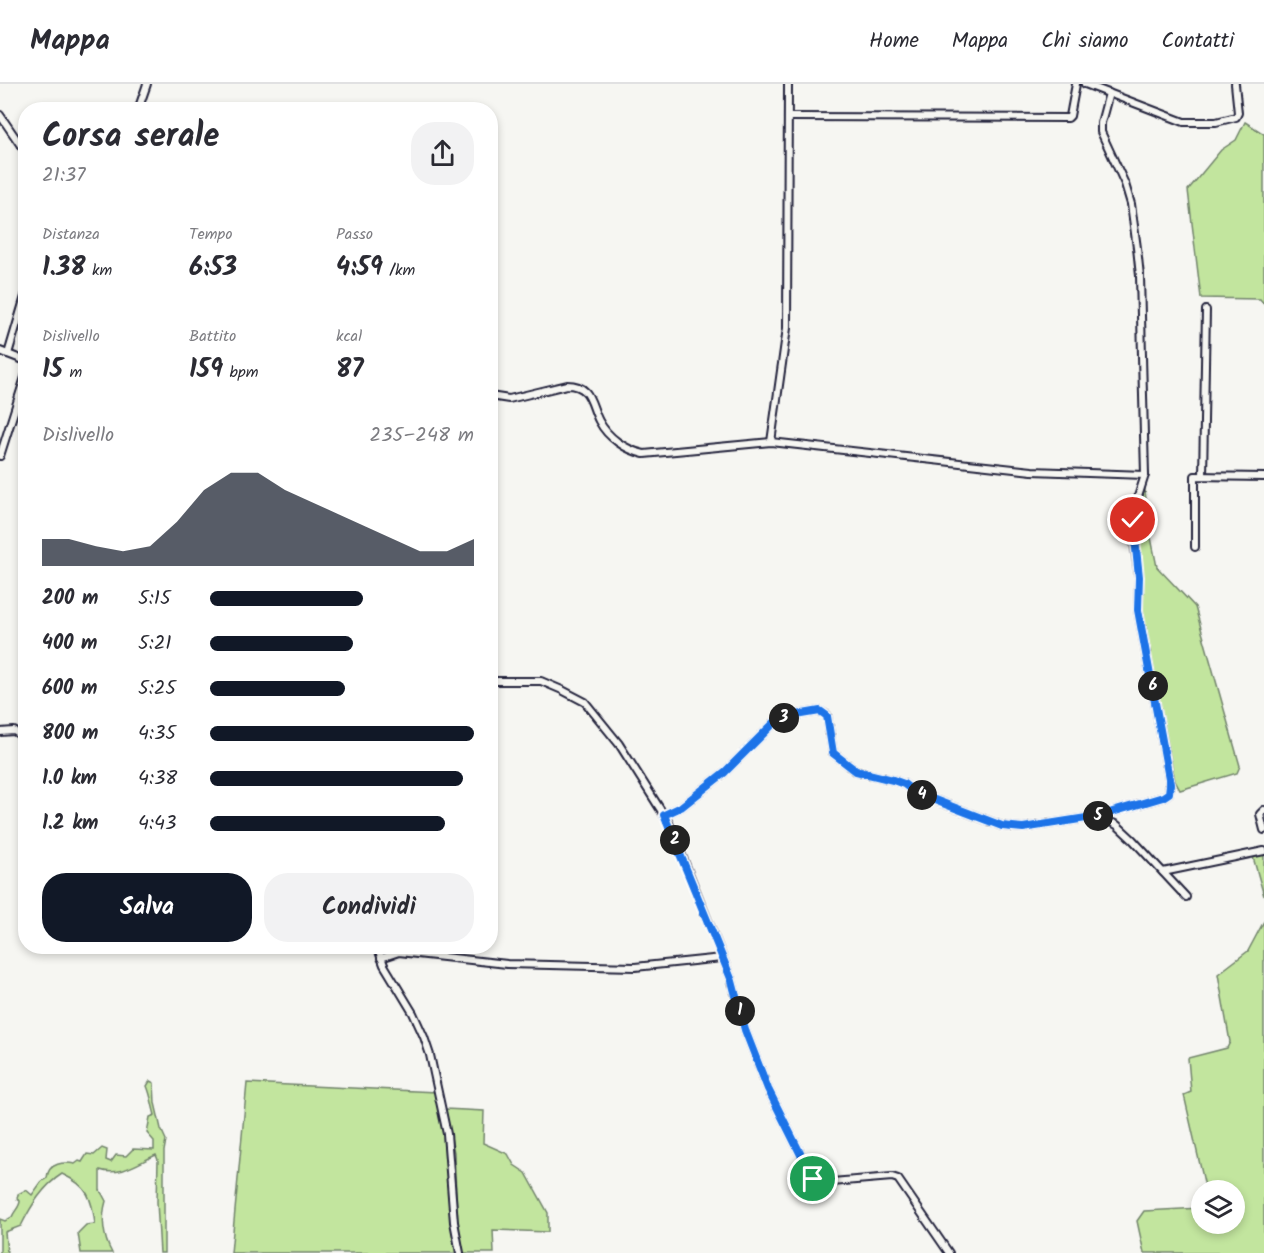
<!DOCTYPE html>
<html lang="it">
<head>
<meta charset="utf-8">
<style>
  :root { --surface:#fff; --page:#f2f2f3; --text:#2b2b33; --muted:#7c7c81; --line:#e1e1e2; --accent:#111827 }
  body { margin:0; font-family:Kalam,sans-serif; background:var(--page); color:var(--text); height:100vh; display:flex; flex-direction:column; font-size:22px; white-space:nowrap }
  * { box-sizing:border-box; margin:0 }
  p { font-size:20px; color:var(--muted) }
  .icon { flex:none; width:33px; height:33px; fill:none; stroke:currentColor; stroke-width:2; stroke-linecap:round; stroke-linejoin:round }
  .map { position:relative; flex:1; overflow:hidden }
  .panel { position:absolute; left:18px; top:18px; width:480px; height:852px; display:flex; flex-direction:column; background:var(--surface); border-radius:24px; box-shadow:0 3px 9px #0003 }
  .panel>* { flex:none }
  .controls { position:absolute; left:1191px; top:1096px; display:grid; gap:12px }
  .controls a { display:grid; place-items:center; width:54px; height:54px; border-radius:50%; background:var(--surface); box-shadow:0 3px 9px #0003; font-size:30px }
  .pin { position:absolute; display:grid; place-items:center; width:51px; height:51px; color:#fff; margin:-26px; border:3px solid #fff; border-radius:50%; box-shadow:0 2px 6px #0007 }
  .km { position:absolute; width:30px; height:30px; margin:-15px; border-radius:50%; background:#222; color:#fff; font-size:16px; line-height:30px; text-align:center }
  .round { display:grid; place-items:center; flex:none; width:63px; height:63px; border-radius:24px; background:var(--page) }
  .head { display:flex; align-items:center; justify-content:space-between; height:102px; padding:0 24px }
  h1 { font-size:33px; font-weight:600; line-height:45px }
  .metrics { display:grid; grid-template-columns:repeat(3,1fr); gap:9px; height:102px; padding:6px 24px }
  .metrics div { display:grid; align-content:center }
  .metrics b { font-size:26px; font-weight:600 }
  .metrics small { font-size:16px; font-weight:400 }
  .metrics p { font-size:16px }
  .chart { height:168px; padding:12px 24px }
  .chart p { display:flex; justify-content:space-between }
  .chart svg { width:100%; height:108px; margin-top:6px; fill:var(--accent); opacity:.7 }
  .action { display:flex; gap:12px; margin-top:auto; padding:12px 24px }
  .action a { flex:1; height:69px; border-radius:24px; background:var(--accent); color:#fff; font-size:24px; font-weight:600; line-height:69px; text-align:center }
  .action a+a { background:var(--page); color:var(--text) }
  ul { padding:0 24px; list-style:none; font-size:20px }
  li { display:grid; grid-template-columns:96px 72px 1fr; align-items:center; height:45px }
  li i { height:15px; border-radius:8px; background:var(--accent) }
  header { display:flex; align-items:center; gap:36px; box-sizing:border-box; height:84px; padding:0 30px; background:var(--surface); border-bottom:2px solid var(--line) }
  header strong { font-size:28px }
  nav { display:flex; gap:33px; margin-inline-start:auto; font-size:21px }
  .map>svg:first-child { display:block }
  .green { fill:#c2e59e; stroke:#72846c; stroke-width:1.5 }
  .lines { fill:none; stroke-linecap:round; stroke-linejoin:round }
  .minor-casing { stroke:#22223b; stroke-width:10 }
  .minor { stroke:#f6f6f2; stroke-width:6 }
  .route-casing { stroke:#fff; stroke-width:12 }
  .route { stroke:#1a73e8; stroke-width:8 }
</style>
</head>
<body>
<header>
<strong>Mappa</strong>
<nav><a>Home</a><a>Mappa</a><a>Chi siamo</a><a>Contatti</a></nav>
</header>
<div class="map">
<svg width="1264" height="1169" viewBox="0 0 1264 1169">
  <rect width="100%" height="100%" fill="#f6f6f2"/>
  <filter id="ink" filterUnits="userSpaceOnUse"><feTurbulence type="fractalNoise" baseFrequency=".0167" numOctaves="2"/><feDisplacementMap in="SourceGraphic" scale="12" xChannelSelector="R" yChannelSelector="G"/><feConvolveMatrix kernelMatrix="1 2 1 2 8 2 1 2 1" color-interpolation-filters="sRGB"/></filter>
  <g filter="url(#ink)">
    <g class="green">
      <polygon points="1245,38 1264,50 1264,220 1260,215 1201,214 1188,106 1221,66 1236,56"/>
      <polygon points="1145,406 1149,444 1157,483 1195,523 1240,682 1237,689 1180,706 1175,697 1141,527 1133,434"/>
      <polygon points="1264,770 1264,812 1253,773"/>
      <polygon points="1264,837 1264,1169 1144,1169 1137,1137 1144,1127 1201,1124 1202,1140 1234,1140 1234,1107 1206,1107 1184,1011 1191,1008 1188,974 1227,964 1230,958 1218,890 1248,867"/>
      <path d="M150 997 154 999 155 1019 161 1045 166 1056 164 1067V1169H160L157 1118 158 1076 156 1071C138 1079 120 1093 100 1086V1106L106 1117C101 1134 103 1153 112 1169H81L78 1149 86 1141 95 1140C92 1114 88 1102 62 1090 43 1102 31 1122 21 1142L5 1148 7 1169H0V1135L5 1137 12 1133C14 1127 20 1123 20 1117L17 1115 18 1110 26 1106 32 1111 42 1097 47 1094C48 1078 65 1078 75 1080L79 1077 82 1078 87 1070 94 1071 102 1064 107 1066 106 1076 111 1078 116 1071 126 1072 133 1065 154 1066V1057L147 1049 150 1033 155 1031C152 1021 151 1011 147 1002Z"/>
      <polygon points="247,999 436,1008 447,1049 460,1169 231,1169"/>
      <polygon points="445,1025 484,1027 483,1059 508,1070 514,1081 526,1089 548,1129 548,1148 493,1146 494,1169 464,1169 458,1150 454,1068"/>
    </g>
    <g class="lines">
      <g class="minor-casing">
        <g id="minor">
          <polyline points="1085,0 1184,38 1216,38 1236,33 1238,29 1235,0"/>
          <polyline points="138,26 147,0"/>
          <polyline points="0,31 26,69"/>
          <polyline points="788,33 1068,34 1070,32 1076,0"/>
          <polyline points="0,267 26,277"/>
          <polyline points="8,270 26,209"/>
          <path d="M490 312 509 315 567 301C592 301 590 320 599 337 608 354 626 366 644 370L771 358 1032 387 1145 391"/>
          <polyline points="771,358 787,244 788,0"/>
          <polyline points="0,372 26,290"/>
          <polyline points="1203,392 1206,226"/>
          <polyline points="1195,463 1195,392 1264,393"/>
          <polyline points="490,597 541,597 562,606 585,618 619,660 669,739 732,897 745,946 768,1005 813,1095 820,1099 892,1093 898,1095 949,1169"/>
          <polyline points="0,648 14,647 26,655"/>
          <polyline points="1264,726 1260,730 1264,746"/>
          <polyline points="664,731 681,723 725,688 779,634 820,627 827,631 833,669 856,687 893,696 904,700 914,708 1002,742 1023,744 1099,732 1117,741 1133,756 1186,813"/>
          <polyline points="1099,732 1163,713 1169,709 1170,700 1138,526 1139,493 1132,443 1135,422 1145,391 1140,192 1137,164 1131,120 1125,100 1101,48 1101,39 1109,9"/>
          <polyline points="1163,788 1264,767"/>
          <polyline points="377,862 384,881 413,929 424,953 430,971 447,1050 454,1138 460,1169"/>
          <polyline points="381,874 399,868 507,880 635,883 722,874"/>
        </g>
      </g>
      <use href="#minor" class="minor"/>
    </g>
  </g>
  <g class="lines" filter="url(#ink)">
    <g class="route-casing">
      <polyline id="route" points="813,1095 768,1005 745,946 732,897 664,731 681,723 725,688 779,634 820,627 827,632 833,669 856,687 893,696 904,700 914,708 1002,742 1023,744 1099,732 1163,713 1169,709 1170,700 1138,526 1139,493 1133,436"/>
    </g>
    <use href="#route" class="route"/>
  </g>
</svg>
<div class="controls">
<a><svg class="icon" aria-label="layers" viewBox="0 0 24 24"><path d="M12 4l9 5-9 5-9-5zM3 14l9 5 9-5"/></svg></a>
</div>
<div class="pin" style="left:813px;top:1095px;background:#1e9e55"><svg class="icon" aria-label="arrive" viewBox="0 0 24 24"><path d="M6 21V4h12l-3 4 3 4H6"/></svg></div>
<div class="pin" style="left:1133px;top:436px;background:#d93025"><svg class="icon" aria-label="check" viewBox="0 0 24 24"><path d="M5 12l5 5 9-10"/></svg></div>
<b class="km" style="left:740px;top:927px">1</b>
<b class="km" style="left:675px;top:756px">2</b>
<b class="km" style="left:784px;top:634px">3</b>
<b class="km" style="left:922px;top:711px">4</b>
<b class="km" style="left:1098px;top:732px">5</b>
<b class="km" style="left:1153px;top:602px">6</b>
<section class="panel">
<div class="head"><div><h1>Corsa serale</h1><p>21:37</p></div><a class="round"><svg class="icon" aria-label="share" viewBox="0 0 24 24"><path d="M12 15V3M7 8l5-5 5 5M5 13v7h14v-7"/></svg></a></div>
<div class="metrics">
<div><p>Distanza</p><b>1.38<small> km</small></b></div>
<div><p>Tempo</p><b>6:53</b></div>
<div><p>Passo</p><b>4:59<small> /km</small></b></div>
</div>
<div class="metrics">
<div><p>Dislivello</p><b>15<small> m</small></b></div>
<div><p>Battito</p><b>159<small> bpm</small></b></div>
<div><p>kcal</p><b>87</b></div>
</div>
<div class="chart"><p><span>Dislivello</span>235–248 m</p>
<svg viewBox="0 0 160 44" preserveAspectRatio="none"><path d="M0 44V33L10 33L20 36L30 38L40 36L50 26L60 13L70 6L80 6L90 13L100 18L110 23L120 28L130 33L140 38L150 38L160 33V44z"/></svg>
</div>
<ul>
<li><b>200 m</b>5:15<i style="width:58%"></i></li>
<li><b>400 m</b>5:21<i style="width:54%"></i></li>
<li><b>600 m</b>5:25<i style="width:51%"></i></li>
<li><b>800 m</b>4:35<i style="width:100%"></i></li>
<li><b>1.0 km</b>4:38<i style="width:96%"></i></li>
<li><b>1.2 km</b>4:43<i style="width:89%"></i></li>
</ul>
<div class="action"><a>Salva</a><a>Condividi</a></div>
</section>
</div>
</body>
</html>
